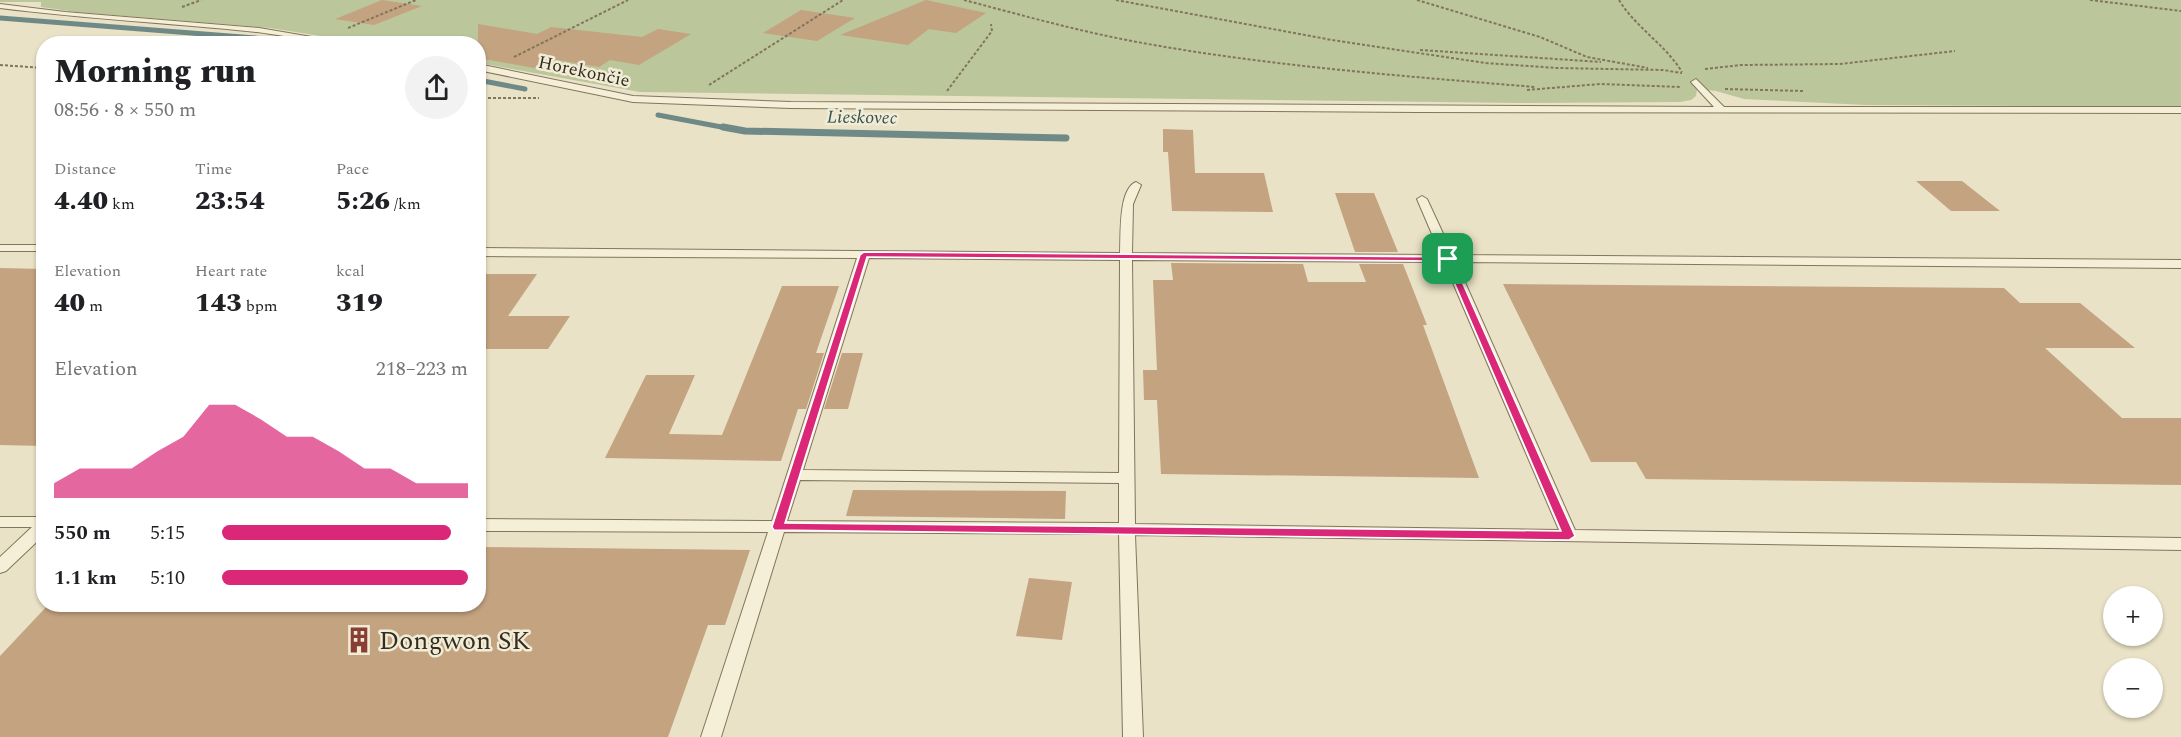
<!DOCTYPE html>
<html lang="en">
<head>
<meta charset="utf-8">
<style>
  :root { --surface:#fff; --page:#f2f2f2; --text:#202124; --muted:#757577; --accent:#db2777 }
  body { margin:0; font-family:Spectral,serif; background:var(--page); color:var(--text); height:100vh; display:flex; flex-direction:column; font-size:22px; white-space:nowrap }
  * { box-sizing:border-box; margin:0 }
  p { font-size:20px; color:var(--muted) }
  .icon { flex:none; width:33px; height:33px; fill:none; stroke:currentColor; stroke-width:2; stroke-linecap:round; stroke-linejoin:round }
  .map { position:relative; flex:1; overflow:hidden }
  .panel { position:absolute; left:36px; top:36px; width:450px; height:576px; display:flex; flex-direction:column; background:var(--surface); border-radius:24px; box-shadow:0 2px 4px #0004 }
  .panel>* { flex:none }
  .controls { position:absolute; left:2103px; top:586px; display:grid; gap:12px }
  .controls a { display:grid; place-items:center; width:60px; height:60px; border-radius:50%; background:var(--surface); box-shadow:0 2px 4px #0004; font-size:30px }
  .pin { position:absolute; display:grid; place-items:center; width:51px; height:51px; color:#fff; margin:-26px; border-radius:12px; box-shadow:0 3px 9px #0006 }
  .round { display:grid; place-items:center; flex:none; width:63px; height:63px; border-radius:32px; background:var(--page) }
  .head { display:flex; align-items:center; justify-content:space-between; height:102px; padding:0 18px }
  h1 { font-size:33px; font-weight:800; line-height:45px }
  .stats { display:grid; grid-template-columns:repeat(3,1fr); gap:9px; height:102px; padding:6px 18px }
  .stats div { display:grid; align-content:center }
  .stats b { font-size:26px; font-weight:800 }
  .stats small { font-size:16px; font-weight:400 }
  .stats p { font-size:16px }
  .chart { height:168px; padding:12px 18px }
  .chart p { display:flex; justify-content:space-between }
  .chart svg { width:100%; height:108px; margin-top:6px; fill:var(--accent); opacity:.7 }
  ul { padding:0 18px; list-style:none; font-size:20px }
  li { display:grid; grid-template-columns:96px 72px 1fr; align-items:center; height:45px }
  li i { height:15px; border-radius:8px; background:var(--accent) }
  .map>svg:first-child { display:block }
  .green { fill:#bcc69b }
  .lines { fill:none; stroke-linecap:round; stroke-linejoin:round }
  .stream-far1 { stroke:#6f8a86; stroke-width:5 }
  .stream { stroke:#6f8a86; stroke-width:7 }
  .building { fill:#c3a380 }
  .lane-casing { stroke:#82755e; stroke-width:2 }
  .path { stroke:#82755e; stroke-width:2; stroke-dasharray:3 2; stroke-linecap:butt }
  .lane { fill:#f5efd8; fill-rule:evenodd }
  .route { fill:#db2777; stroke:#fff; stroke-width:1.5; fill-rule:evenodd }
  .labels { text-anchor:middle; stroke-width:5; stroke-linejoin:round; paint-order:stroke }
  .far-street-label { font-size:18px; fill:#342c20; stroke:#f1ecd5 }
  .far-water-label { font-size:18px; font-style:italic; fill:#315152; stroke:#f1ecd5 }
  .near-poi-label { font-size:26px; fill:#342c20; stroke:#f1ecd5; text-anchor:start }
</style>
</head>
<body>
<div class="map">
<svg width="2181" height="737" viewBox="0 0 2181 737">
  <rect width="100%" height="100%" fill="#e9e2c6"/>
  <polygon class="green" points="0,0 2181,0 2181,107 1866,105 1744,99 1716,91 1697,89 1696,96 1691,100 1680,102 1519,103 640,92 479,63 478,44 365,43 270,28 76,12 41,7 41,2 0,2"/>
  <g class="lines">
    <g class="stream-far1">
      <polyline points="0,18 255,38 286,44"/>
      <polyline points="478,80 525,89"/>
      <polyline points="658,115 732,129"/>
    </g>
    <polyline class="stream" points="723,127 745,131 1066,138"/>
  </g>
  <g class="building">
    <polygon points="382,0 422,6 374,25 335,19"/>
    <polygon points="926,0 986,13 956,33 929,29 908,45 840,35"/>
    <polygon points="801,10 855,18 817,41 763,33"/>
    <polygon points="478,24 537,34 551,27 642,37 658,29 691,34 639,65 610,60 599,67 551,59 534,68 478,58"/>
    <polygon points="1163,129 1193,130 1195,173 1264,173 1273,212 1172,211 1168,152 1163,152"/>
    <polygon points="1916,181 1962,181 2000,211 1951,211"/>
    <polygon points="1335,193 1374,193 1398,252 1355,252"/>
    <polygon points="1171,263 1303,264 1308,282 1366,282 1359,264 1403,264 1427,325 1423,325 1479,478 1161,474 1157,400 1144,400 1143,370 1157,370 1153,280 1173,280"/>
    <polygon points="0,268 44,269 44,446 0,445"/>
    <polygon points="478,274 537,274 508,316 570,316 548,349 484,349 478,357"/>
    <polygon points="1503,284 2004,288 2020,303 2080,303 2135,348 2045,348 2122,418 2181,418 2181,485 1646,479 1636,462 1591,462"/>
    <polygon points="782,286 839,286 816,353 824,353 806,409 798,409 781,461 605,458 646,375 695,375 669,434 722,435"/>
    <polygon points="842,353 863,353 848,409 824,409"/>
    <polygon points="853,490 1066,491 1065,519 846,516"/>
    <polygon points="478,547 750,550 725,625 708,625 668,737 0,737 0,656 49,604 478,604"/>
    <polygon points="1029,578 1072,582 1062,640 1016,636"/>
  </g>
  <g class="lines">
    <g class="lane-casing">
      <g id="lane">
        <path d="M0 4 65 12 259 28 353 44C320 44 289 36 257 32 171 23 85 19 0 8Z"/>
        <polygon points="478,64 633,96 791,102 1714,107 1691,82 1696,79 1724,107 2181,107 2181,113 1419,112 791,108 633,102 478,70"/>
        <path d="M1136 182 1141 185 1133 204 1132 253 1441 255 1417 199 1422 196 1427 199 1453 255 2181 260V268L1456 262 1575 530 2181 538V550L1135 535 1143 737H1123L1119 534 784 532 721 737H701L768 532 478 531V519L772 521 857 258 478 256V248L1120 253C1121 236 1118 189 1136 182ZM869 258 1120 260 1119 473 803 470ZM1132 260 1444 262 1559 530 1135 524ZM800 480 1119 483V523L787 521Z"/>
        <rect x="0" y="245" width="44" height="6"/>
        <polygon points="0,517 44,517 44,535 6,571 0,573 0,557 32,527 0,527"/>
      </g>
    </g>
    <g class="path">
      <path d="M964 0C1021 15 1078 31 1137 42 1268 66 1402 76 1535 87"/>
      <polyline points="1116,0 1332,40 1485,63 1557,68 1663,70 1682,73"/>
      <polyline points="1417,0 1540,37 1587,57 1648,68"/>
      <path d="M1619 0C1636 28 1665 44 1682 72"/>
      <polyline points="2090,0 2181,11"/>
      <polyline points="182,7 201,0"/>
      <polyline points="348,28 416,0"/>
      <polyline points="1420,50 1601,62"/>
      <polyline points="514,57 628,0"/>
      <polyline points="0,65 44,68"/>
      <polyline points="1705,69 1741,65 1840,64 1955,51"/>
      <polyline points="709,85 843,0"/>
      <polyline points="1725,89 1804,91"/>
      <polyline points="1527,90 1600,84 1681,87"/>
      <polyline points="947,91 992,31 991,24"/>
      <polyline points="478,98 539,98"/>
    </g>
    <use href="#lane" class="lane"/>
  </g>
  <path class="route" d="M864 252 1451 257 1575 536 1569 540 774 530 772 527 860 255ZM867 257 1445 261 1561 531 785 523Z"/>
  <defs>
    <g id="building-bare" transform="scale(2.07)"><path d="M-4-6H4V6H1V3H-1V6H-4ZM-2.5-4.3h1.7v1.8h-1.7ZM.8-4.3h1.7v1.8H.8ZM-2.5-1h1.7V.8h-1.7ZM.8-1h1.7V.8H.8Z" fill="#8a3d35" stroke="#f1ecd5" stroke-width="2.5" paint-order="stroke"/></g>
  </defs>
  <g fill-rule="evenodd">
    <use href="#building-bare" x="359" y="640"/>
  </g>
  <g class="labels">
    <g class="far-street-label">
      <text transform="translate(584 71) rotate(12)" y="6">Horekončie</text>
    </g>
    <g class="far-water-label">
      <text transform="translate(862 117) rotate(1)" y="6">Lieskovec</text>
    </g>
    <g class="near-poi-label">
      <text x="379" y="649">Dongwon SK</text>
    </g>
  </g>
</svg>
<div class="controls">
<a>+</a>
<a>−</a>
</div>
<div class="pin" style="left:1448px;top:259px;background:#1e9e55"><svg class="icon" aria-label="arrive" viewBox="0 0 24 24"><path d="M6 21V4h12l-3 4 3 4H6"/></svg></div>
<section class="panel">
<div class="head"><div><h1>Morning run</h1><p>08:56 · 8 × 550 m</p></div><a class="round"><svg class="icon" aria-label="share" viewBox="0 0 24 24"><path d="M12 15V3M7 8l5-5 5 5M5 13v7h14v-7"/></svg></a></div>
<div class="stats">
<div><p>Distance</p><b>4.40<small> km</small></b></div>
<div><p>Time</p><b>23:54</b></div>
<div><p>Pace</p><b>5:26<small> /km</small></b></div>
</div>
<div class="stats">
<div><p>Elevation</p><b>40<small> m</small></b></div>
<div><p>Heart rate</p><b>143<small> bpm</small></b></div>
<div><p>kcal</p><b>319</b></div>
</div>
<div class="chart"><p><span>Elevation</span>218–223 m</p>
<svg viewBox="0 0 160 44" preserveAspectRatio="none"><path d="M0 44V38L10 32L20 32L30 32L40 25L50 19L60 6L70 6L80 12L90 19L100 19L110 25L120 32L130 32L140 38L150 38L160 38V44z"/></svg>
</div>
<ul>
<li><b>550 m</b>5:15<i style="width:93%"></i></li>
<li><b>1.1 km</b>5:10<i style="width:100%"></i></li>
</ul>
</section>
</div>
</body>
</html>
